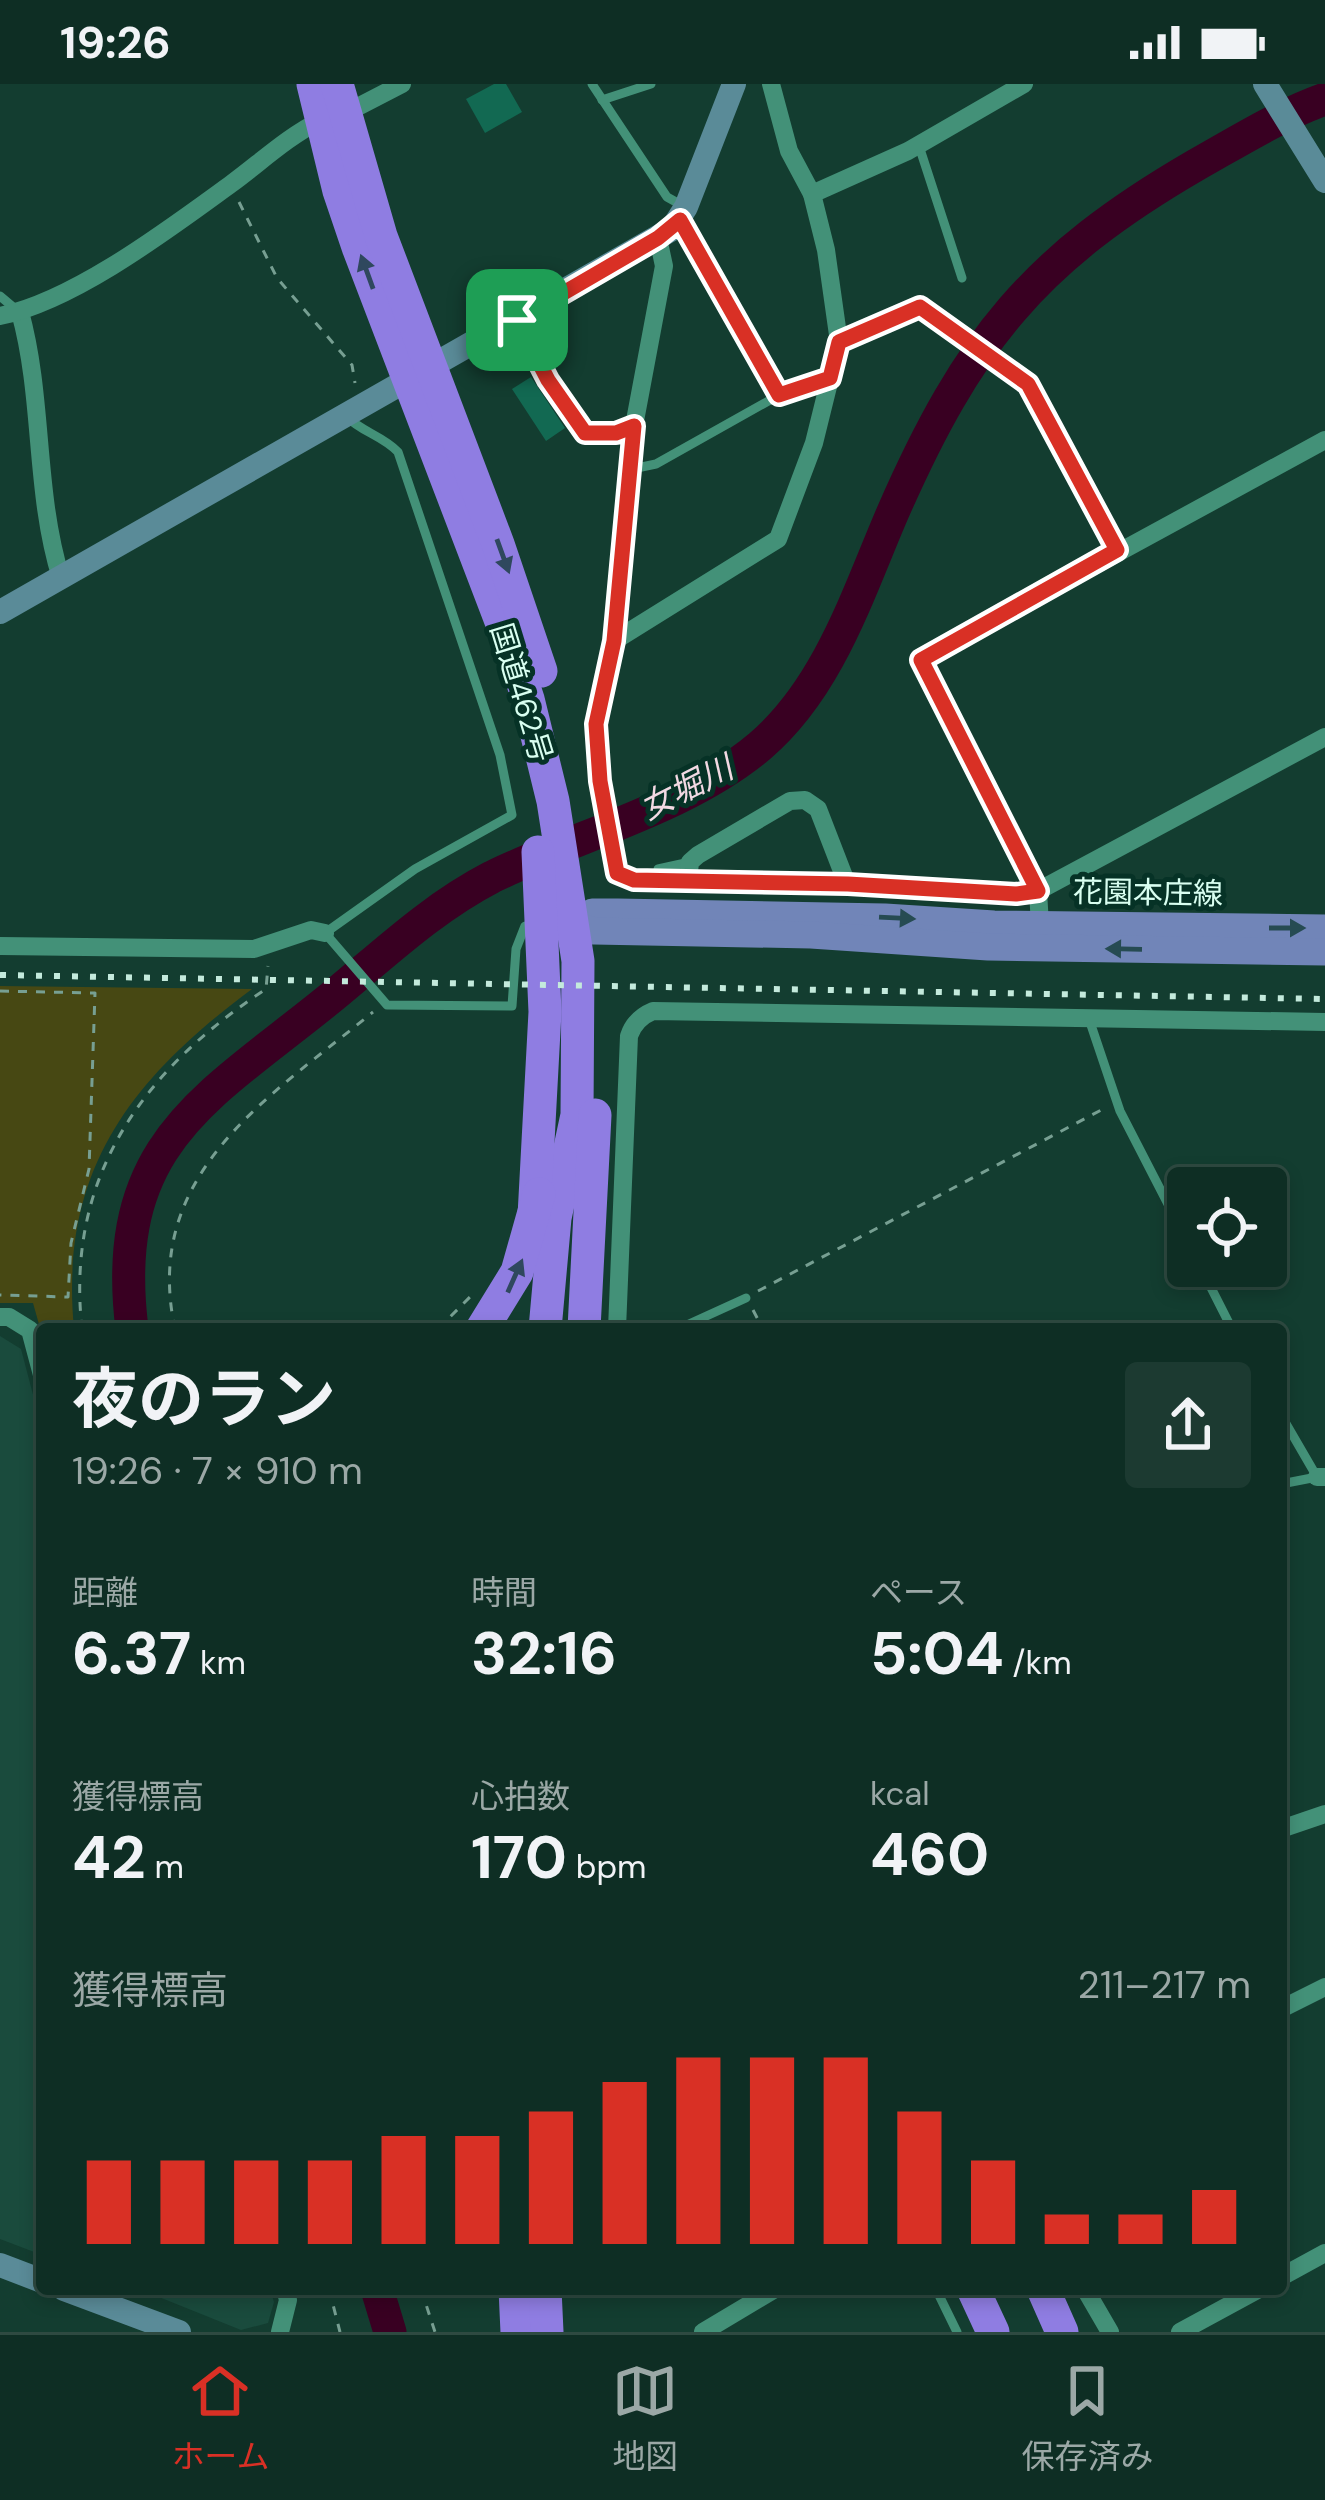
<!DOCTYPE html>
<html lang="ja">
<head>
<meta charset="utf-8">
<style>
  :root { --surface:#0e2e24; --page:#1c3a31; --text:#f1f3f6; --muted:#9ba8a6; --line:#2e4a41; --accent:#d93025 }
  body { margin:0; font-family:"DM Sans","Noto Sans JP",sans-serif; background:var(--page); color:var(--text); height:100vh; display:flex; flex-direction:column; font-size:45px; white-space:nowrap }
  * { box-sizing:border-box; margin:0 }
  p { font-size:39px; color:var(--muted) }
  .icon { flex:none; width:66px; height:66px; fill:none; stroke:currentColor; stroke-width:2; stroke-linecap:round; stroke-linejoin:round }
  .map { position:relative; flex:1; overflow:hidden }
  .details { position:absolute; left:36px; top:1239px; width:1251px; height:972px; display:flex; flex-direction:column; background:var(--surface); border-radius:12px; box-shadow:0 6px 18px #0003,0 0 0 3px var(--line) }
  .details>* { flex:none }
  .controls { position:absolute; left:1167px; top:1083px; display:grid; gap:24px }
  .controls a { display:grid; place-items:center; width:120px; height:120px; border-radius:12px; background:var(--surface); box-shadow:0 6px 18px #0003,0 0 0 3px var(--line); font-size:60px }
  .pin { position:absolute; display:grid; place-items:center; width:102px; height:102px; color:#fff; margin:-51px; border-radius:24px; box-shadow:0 6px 18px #0006 }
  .round { display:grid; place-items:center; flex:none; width:126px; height:126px; border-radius:12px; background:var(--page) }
  .overview { display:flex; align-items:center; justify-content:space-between; height:204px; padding:0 36px }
  h1 { font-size:66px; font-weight:700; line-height:90px }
  .stats { display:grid; grid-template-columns:repeat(3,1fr); gap:18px; height:204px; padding:12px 36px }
  .stats div { display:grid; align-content:center }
  .stats b { font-size:60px; font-weight:700 }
  .stats small { font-size:33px; font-weight:400 }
  .stats p { font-size:33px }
  .chart { height:336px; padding:24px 36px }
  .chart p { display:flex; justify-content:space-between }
  .chart svg { width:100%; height:216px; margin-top:12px; stroke:var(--accent); stroke-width:6 }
  .status { display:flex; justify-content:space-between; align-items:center; height:84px; padding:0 60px; background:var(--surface); direction:ltr }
  .status svg { height:33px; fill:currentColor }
  .dock { display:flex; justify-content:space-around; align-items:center; height:168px; border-top:3px solid var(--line); background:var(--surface); font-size:33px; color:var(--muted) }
  .dock a { display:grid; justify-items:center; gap:6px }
  .dock .on { color:var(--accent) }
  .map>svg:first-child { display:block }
  .built { fill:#1a4b3d }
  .green { fill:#474813 }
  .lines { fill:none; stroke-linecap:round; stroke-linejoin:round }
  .river { stroke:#390022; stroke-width:33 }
  .building { fill:#126952 }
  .path { stroke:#779f92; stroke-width:3; stroke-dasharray:9 9; stroke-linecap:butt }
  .lane { stroke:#439178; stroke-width:9 }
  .street { stroke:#439178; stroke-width:18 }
  .secondary { stroke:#5a8b98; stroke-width:24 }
  .primary { stroke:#7185b8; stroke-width:27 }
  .highway { stroke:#8f7de2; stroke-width:33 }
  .rail { stroke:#c4eadc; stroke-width:6; stroke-dasharray:6 12; stroke-linecap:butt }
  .oneway { fill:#2f485e }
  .oneway2 { fill:#264b52 }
  .route-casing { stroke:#fff; stroke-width:24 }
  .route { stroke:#d93025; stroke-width:15 }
  .labels { text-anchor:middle; stroke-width:10; stroke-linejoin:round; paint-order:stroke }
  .street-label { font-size:30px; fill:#d9fff1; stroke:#063226 }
  .water-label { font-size:33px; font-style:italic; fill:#f2d9e3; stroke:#063226 }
</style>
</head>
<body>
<div class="status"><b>19:26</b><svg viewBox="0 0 49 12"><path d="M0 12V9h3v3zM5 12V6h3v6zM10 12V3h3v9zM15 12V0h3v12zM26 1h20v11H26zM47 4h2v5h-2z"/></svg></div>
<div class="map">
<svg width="1325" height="2248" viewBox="0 0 1325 2248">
  <rect width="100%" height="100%" fill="#133d30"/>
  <g class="built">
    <polygon points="0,1252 21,1265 42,1345 42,2171 0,2155"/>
    <polygon points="139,2205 270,2205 274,2218 268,2239 241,2246"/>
  </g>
  <path class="green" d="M0 902 252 905C131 995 59 1086 74 1245H42V1251L33 1219H0Z"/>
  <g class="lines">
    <g class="river">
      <path d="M132 1245C109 1058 207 1015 333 912 384 870 432 824 492 793 578 751 687 724 760 662 829 603 858 509 893 428 968 257 1034 175 1196 81 1237 58 1280 31 1325 15"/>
      <polyline points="377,2205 390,2248"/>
    </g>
  </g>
  <g class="building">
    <polygon points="494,0 506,0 522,28 485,49 466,15"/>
    <polygon points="531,293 565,344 546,357 512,305"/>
  </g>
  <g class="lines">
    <g class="path">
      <polyline points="239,118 277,194 352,281 355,299"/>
      <polyline points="859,249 920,223 1028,300 1110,454"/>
      <polyline points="0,907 95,909 89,1085 71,1159 68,1213 0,1211"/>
      <polyline points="758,1207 1105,1024"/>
      <polyline points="753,1226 763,1245"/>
      <path d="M82 1245C65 1092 144 985 266 905L268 882"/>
      <path d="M175 1245C141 1089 270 1013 373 928"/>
      <polyline points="438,1245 470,1213"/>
      <polyline points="448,1245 457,1238"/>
      <polyline points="329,2205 340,2248"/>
      <polyline points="421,2205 435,2248"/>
    </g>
    <g class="lane">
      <polyline points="592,0 667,113 685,123"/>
      <polyline points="602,16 651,0"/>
      <polyline points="919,62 962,194"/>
      <polyline points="681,138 779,311"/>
      <polyline points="0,212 19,228"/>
      <path d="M347 333C362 348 383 352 398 368L500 671 512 731 415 785 325 849 387 921 512 922 516 865 525 842"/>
      <polyline points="632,385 656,380 779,311 827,295"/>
      <polyline points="658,785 690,778"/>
      <polyline points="1089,935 1120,1027 1188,1159"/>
      <polyline points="1200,1182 1232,1245"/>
      <polyline points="678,1245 746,1214"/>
      <polyline points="1281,1331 1317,1393 1281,1400"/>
      <polyline points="936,2205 957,2248"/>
    </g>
    <g class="street">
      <polyline points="344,30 402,0"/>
      <polyline points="812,110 908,67 1024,0"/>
      <polyline points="658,154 664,182 634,342 614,557 596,640 600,697 617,789 634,796 847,800 1016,810 1038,807 1325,653"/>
      <path d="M20 228C44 315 34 407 61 494"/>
      <path d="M0 232C74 217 169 145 231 100 261 78 287 53 321 36"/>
      <polyline points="517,236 548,296 585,349 617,348 634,342"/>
      <polyline points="614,557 778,455 814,359 839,258 826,166 812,110 789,67 771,0"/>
      <polyline points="689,788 690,778 698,771 790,717 805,716 818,725 847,800"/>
      <polyline points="1040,841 1038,807 921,576 1325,356"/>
      <polyline points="0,862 254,865 311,846 325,849"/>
      <polyline points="0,1233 9,1233 30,1246 42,1291"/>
      <path d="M617 1245 629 952C633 940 641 932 653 927L1325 938"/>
      <polyline points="1317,1393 1325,1393"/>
      <polyline points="1281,1745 1325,1730"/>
      <polyline points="1281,1925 1325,1903"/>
      <polyline points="1281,2193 1325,2169"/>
      <polyline points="1085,2205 1110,2248"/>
      <polyline points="280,2248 288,2216 285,2205"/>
      <polyline points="703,2248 775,2205"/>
      <polyline points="1180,2248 1259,2205"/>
    </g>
    <g class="secondary">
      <polyline points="1265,0 1325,97"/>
      <polyline points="0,528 672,145 686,123 734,0"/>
      <polyline points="0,2181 42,2197"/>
      <polyline points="64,2205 179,2248"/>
    </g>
    <g class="primary">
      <polyline points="574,841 592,828 618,828 885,833 994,840 1325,844"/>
      <polyline points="574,841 594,847 811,851 988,863 1325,868"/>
    </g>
    <g class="highway">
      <polyline points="313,0 339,107 358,163 512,566 528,615 553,717 578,877 577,1031 555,1134 545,1245"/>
      <polyline points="337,0 381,152 498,460 541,587"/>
      <polyline points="534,1132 545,928 538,768"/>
      <polyline points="482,1245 517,1188 539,1110"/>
      <polyline points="584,1245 595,1031"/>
      <polyline points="515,2205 517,2248"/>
      <polyline points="545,2205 547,2248"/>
      <polyline points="973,2205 993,2248"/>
      <polyline points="1043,2205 1062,2248"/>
    </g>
    <polyline class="rail" points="0,891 1325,915"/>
  </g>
  <defs><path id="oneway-solid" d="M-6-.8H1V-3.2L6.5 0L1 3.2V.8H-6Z" transform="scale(3)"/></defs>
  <g class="oneway">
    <use href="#oneway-solid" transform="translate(367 188) rotate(-110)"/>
    <use href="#oneway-solid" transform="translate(503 472) rotate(70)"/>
    <use href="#oneway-solid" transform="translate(515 1192) rotate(-66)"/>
  </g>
  <g class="oneway2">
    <use href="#oneway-solid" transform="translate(897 834) rotate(3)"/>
    <use href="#oneway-solid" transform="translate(1287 844)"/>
    <use href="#oneway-solid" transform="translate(1124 865) rotate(-179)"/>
  </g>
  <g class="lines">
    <g class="route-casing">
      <polygon id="route" points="680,136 779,311 830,294 839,258 920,223 1028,300 1117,466 921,576 1038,807 1016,810 848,800 634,796 617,789 600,697 596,640 614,557 634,342 616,349 585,349 548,296 517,236 658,154"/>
    </g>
    <use href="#route" class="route"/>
  </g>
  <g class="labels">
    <g class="street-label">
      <text transform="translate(521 609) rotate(73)" y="10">国道462号</text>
      <text transform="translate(1148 809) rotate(1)" y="10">花園本庄線</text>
    </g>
    <g class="water-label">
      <text transform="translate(686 703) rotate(-27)" y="12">女堀川</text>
    </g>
  </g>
</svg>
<div class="controls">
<a><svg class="icon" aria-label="locate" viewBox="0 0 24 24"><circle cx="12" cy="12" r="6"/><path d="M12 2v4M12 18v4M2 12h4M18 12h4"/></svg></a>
</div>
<div class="pin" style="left:517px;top:236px;background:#1e9e55"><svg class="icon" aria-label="arrive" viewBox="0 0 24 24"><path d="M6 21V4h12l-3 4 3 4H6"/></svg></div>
<section class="details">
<div class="overview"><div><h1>夜のラン</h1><p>19:26 · 7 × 910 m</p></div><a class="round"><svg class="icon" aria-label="share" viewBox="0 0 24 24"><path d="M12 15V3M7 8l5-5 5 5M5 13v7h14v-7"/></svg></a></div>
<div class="stats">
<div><p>距離</p><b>6.37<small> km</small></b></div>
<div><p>時間</p><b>32:16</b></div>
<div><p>ペース</p><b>5:04<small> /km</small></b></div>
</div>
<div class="stats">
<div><p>獲得標高</p><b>42<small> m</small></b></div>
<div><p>心拍数</p><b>170<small> bpm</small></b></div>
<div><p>kcal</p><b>460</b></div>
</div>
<div class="chart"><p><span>獲得標高</span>211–217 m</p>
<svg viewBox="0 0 160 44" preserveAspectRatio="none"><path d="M5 44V27M15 44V27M25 44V27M35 44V27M45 44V22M55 44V22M65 44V17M75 44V11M85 44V6M95 44V6M105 44V6M115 44V17M125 44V27M135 44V38M145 44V38M155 44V33"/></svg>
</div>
</section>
</div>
<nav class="dock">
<a class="on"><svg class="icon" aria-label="home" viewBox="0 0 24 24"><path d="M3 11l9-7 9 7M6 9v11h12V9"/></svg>ホーム</a>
<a><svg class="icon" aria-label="map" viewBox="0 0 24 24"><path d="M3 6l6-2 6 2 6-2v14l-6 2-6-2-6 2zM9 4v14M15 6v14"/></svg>地図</a>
<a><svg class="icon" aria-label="saved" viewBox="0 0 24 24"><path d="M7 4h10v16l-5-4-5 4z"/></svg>保存済み</a>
</nav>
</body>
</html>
